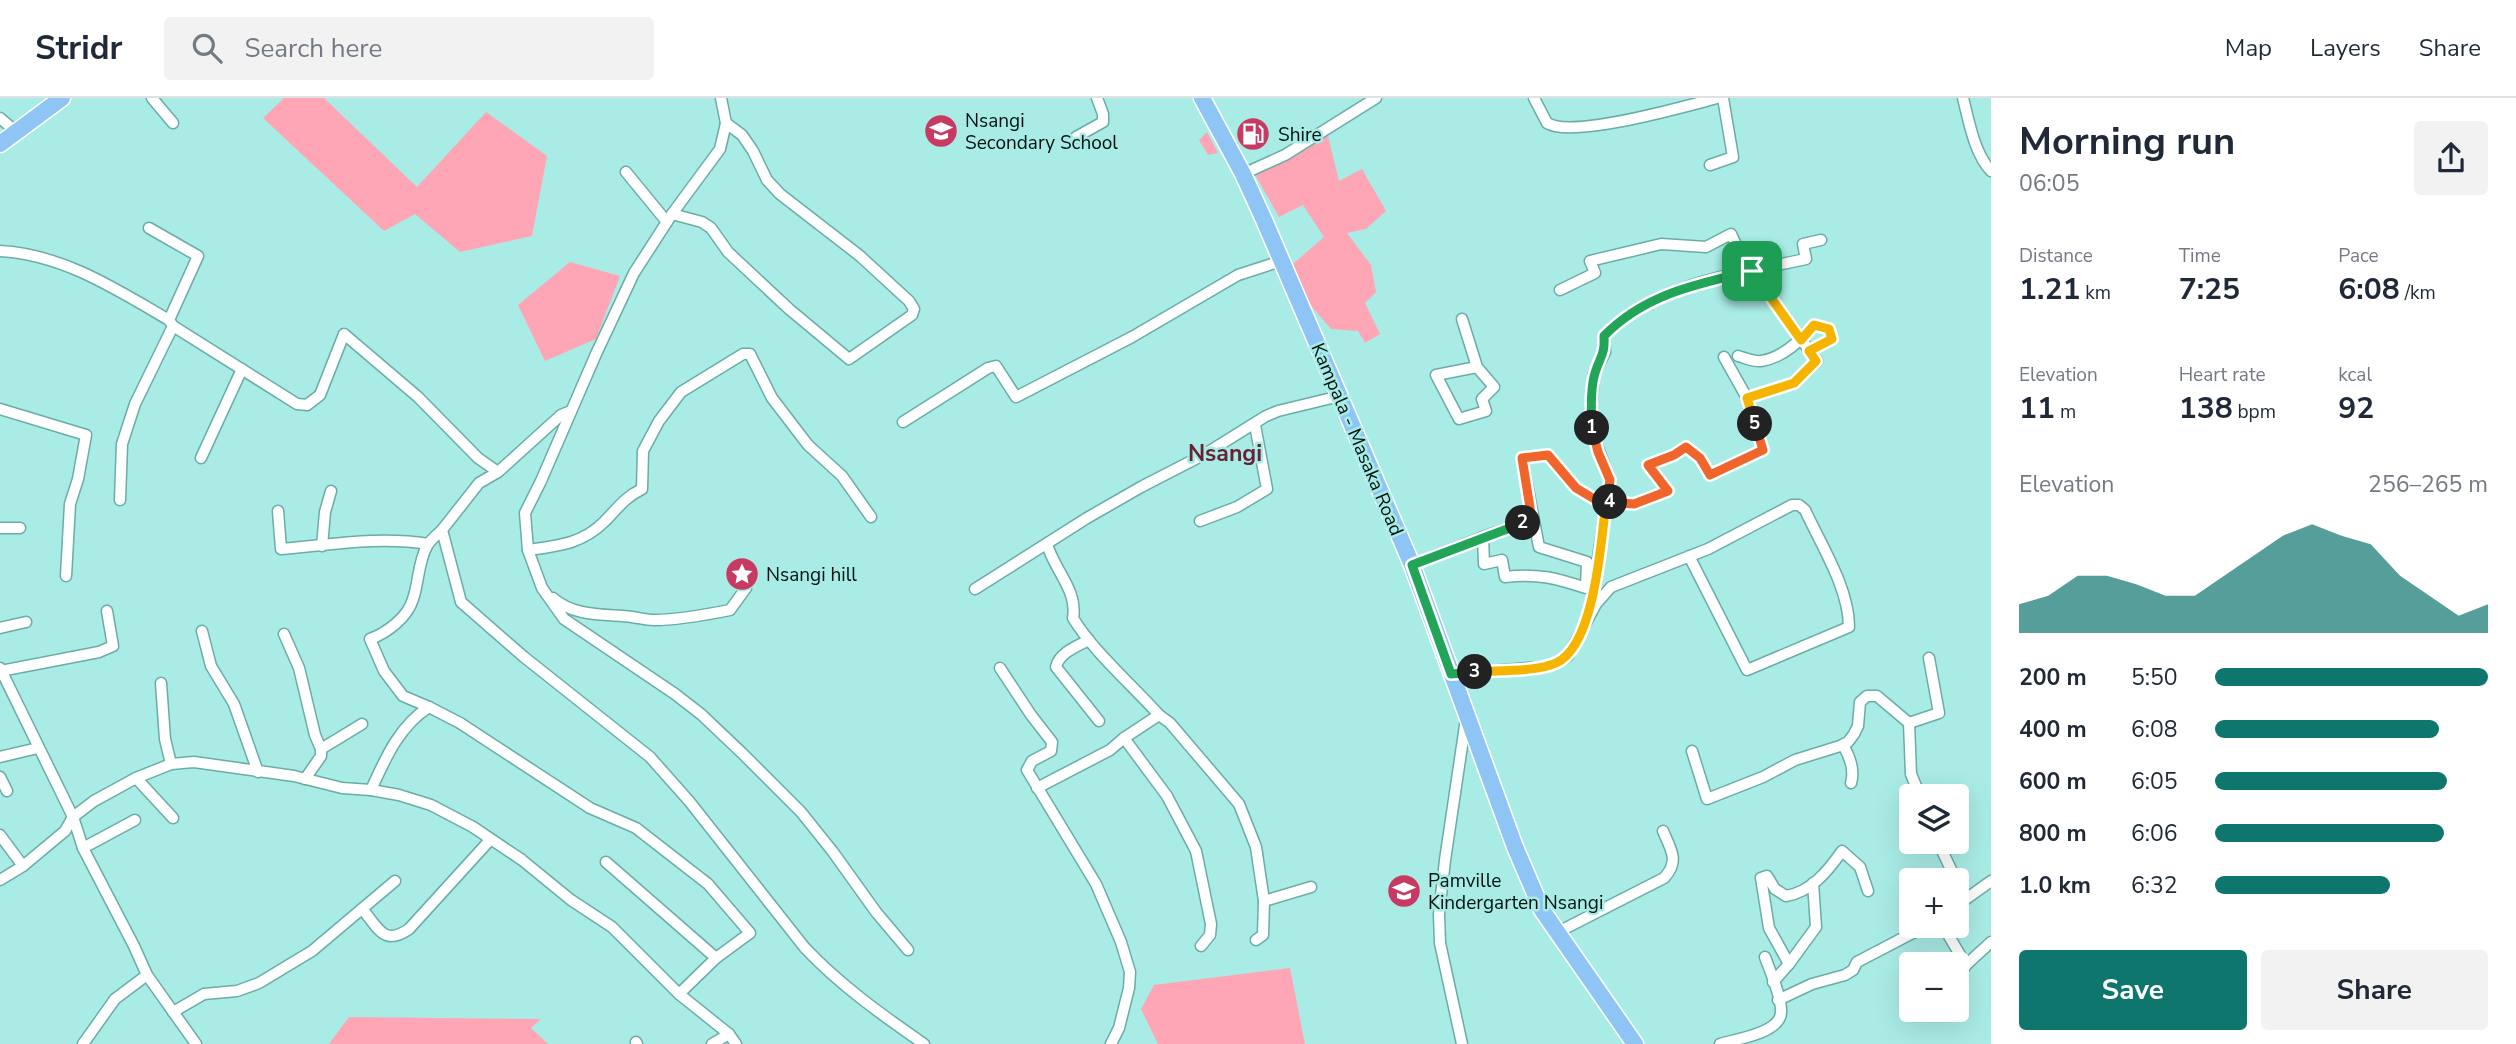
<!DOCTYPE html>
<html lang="en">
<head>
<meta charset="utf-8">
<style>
  :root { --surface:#fff; --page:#f2f2f3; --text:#1f2937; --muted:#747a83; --line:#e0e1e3; --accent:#0f766e }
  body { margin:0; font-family:"Nunito Sans",sans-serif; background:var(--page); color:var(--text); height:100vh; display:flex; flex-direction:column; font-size:26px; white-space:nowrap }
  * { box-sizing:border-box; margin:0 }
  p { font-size:23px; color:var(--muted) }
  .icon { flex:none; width:38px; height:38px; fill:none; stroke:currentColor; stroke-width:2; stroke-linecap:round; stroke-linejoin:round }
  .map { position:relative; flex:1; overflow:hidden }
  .details { display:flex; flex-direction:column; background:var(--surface); width:525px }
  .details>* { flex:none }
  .fabs { position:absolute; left:1899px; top:686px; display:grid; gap:14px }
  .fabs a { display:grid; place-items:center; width:70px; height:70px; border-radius:7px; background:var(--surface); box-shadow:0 7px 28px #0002; font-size:35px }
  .pin { position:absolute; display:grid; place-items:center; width:60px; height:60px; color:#fff; margin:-30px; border-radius:14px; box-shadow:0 4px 10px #0006 }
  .km { position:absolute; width:35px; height:35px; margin:-18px; border-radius:50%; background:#222; color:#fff; font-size:19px; line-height:35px; text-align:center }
  .round { display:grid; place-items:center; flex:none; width:74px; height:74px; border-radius:7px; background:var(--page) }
  .head { display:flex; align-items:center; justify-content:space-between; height:119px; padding:0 28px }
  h1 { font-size:38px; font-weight:700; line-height:52px }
  .metrics { display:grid; grid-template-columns:repeat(3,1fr); gap:10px; height:119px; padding:7px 28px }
  .metrics div { display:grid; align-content:center }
  .metrics b { font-size:30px; font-weight:700 }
  .metrics small { font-size:19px; font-weight:400 }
  .metrics p { font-size:19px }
  .chart { height:196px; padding:14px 28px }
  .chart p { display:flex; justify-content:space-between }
  .chart svg { width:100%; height:126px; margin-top:7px; fill:var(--accent); opacity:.7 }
  .button { display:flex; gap:14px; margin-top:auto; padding:14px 28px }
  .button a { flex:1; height:80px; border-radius:7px; background:var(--accent); color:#fff; font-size:28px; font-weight:700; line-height:80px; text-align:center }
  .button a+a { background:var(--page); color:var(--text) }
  ul { padding:0 28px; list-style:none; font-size:23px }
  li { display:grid; grid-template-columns:112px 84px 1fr; align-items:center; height:52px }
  li i { height:18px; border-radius:9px; background:var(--accent) }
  header { display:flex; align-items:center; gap:42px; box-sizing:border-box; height:98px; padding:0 35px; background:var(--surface); border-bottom:2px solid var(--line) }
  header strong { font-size:33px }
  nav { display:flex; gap:38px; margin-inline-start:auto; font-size:24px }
  .search { width:490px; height:63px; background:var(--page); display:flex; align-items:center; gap:18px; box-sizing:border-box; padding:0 24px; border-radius:7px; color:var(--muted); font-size:26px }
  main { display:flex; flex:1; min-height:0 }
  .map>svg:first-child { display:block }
  .green { fill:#ffa6b6 }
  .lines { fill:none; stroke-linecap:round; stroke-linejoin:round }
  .minor-casing { stroke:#6aaca6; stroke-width:13 }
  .primary-casing { stroke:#fff; stroke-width:19 }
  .minor { stroke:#fff; stroke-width:10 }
  .primary { stroke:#8fc5f5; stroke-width:16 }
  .split-1-casing { stroke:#fff; stroke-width:14 }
  .split-2-casing { stroke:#fff; stroke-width:14 }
  .split-3-casing { stroke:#fff; stroke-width:14 }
  .split-4-casing { stroke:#fff; stroke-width:14 }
  .split-5-casing { stroke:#fff; stroke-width:14 }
  .split-6-casing { stroke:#fff; stroke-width:14 }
  .split-1 { stroke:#22a559; stroke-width:9 }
  .split-2 { stroke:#f0652b; stroke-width:9 }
  .split-3 { stroke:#22a559; stroke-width:9 }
  .split-4 { stroke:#f5b400; stroke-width:9 }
  .split-5 { stroke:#f0652b; stroke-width:9 }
  .split-6 { stroke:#f5b400; stroke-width:9 }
  .labels { text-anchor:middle; stroke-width:5; stroke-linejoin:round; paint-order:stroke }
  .poi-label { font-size:19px; fill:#00110f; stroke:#a9ece6; text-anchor:start }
  .street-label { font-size:19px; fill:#00110f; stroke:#a9ece6 }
  .quarter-label { font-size:23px; font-weight:bold; fill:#672233; stroke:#a9ece6 }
</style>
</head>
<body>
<header>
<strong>Stridr</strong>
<div class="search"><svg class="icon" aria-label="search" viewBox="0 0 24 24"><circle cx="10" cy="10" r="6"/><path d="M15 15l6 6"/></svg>Search here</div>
<nav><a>Map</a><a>Layers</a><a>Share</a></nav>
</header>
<main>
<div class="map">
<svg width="1991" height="946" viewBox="0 0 1991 946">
  <rect width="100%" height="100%" fill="#a9ece6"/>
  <g class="green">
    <polygon points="284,0 324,0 417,89 486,14 547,58 532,138 460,154 415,116 384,133 263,20"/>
    <polygon points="1207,34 1218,55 1208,57 1199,42"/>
    <polygon points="1328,38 1339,83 1362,71 1386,113 1366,131 1347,135 1371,167 1376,194 1365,205 1380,236 1365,245 1358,233 1331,231 1311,208 1293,166 1324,139 1303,107 1279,119 1253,73 1300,46"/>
    <polygon points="570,164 620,178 596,241 545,263 518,207"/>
    <polygon points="1290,870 1305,946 1158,946 1141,911 1154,887"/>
    <polygon points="349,919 541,921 531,930 548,946 329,946"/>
  </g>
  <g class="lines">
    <g class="minor-casing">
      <g id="minor">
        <polyline points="152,0 173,25"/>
        <polyline points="721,0 726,25 720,51 672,116 634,175 596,256 541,383 525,415 528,452 542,490 564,521 675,596 702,617 742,655 801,714 833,754 876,814 908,852"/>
        <path d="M1534 0 1547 25C1572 41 1686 8 1717 0"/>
        <path d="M1963 0C1969 23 1974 55 1991 73"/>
        <polyline points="0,20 15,33"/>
        <polyline points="1076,39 1103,24 1103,16 1097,0"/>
        <polyline points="1710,67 1733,59 1723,0"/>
        <polyline points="626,74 667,124"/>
        <polyline points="1243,76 1285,57 1376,0"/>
        <polyline points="672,116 702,124 711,130 728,154 789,211 849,261 912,217 914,211 909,203 860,158 780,96 767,82 753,53 742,37 726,25"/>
        <polyline points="149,130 198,158 169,222"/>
        <path d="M0 153C62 156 116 191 169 222L173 228 297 306 307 307 320 297 344 236 418 299 478 360 498 374"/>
        <polyline points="1560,192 1595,175 1590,163 1661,146 1706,149 1731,136 1737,149 1736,158 1745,175"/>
        <polyline points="1462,221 1477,269 1494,289 1482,301 1486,313 1459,321 1436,277 1477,269"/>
        <path d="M1738 258C1746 260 1754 264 1761 263 1783 260 1801 242 1814 227L1828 231 1832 241 1809 253"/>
        <polyline points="1724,259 1747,300 1794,285 1817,263 1752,173"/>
        <polyline points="0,311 86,337 78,381 70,406 66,478"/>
        <path d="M571 313 561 317 498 374 479 385 442 432 461 504 524 559 650 659 689 703 805 850C840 887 882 917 924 946"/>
        <polyline points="903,324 988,270 996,268 1016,299 1132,239 1238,177 1281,163"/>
        <polyline points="201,360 242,271"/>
        <polyline points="120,402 122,346 135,306 173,228"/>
        <polyline points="1607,404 1635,406 1668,393 1648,367 1674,357 1686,349 1700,360 1710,377 1763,352 1747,300"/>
        <path d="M278 413 281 451C330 447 379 438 428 446"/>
        <path d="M1532 422 1483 439 1484 466 1502 462 1505 479C1537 475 1556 480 1586 490L1587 464 1539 449 1522 360 1548 357 1576 390 1606 408"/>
        <polyline points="1200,423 1237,409 1267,391 1255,327"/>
        <polyline points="0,430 20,430"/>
        <path d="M1047 446C1054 472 1078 492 1073 520 1092 552 1133 588 1159 617L1170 625 1239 706 1256 749 1264 803 1311 789"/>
        <polyline points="322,448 325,414 331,393"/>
        <path d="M528 452C557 448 582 446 604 424 617 411 625 399 642 391L643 353 659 323 681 294 743 256H750L772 300 808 347 842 378 871 419"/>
        <polyline points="1412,467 1483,439"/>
        <polyline points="975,491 1087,420 1141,389 1205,356 1266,318 1278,313 1340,298"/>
        <path d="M553 500C574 519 606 516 632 519 639 520 646 522 654 522 679 522 705 517 730 512L746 490"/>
        <path d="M1590 512 1610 382 1593 337 1591 315 1594 276 1605 254 1604 238C1655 185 1737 176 1806 161L1803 146 1821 142"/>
        <polyline points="0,530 26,524"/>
        <polyline points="202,533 211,568 234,606 258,674"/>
        <polyline points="284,536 299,570 315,637 321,651 321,658 305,681"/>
        <path d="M1089 542C1077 548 1059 555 1056 569L1099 623"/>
        <polyline points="0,570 73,719 83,750 134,848 147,877 196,946"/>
        <polyline points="1000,570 1031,617 1052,644 1051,653 1032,663 1027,672 1096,786 1121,844 1130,874 1129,890 1119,930 1111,946"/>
        <polyline points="0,573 99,554 113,548 107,513"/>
        <path d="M1451 576 1542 569 1555 566 1568 558 1596 506 1611 489 1708 451 1792 407H1799L1805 412C1821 447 1849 490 1849 529L1747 572 1689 458"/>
        <polyline points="161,585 165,641 171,666"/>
        <polyline points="429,609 460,625 590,710 636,730 708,786 750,835 716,860 679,896"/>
        <polyline points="1909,625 1911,676 1920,698"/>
        <polyline points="1124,640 1167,698 1196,753 1211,826 1210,837 1201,848"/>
        <path d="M1843 647C1850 659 1855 672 1851 685"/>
        <polyline points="321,651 362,626"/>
        <polyline points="1692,653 1707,701 1763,679 1795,662 1840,648 1848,644 1854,636 1858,628 1860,604 1867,598 1877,598 1909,625 1939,615 1929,560"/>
        <polyline points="0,659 38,650"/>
        <polyline points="0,679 7,693"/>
        <polyline points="136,680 173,720"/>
        <polyline points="1037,690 1110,652 1124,640 1159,617"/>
        <path d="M371 692C385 661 399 628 429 609L403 598 384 573 370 541C387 535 408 519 413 501 419 484 418 464 427 448 430 442 437 437 442 432"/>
        <polyline points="0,737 23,768"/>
        <polyline points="1938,744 1956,782"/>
        <polyline points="83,750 135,722"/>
        <polyline points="606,764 716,860"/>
        <polyline points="0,782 23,768 65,733 73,719 94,703 136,680 171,666 194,664 294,678 342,690 371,692 399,697 431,707 473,729 522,762 571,802 612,829 679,896 729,936 736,946"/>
        <polyline points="1956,783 1966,801 1991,783"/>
        <path d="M363 812C379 831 384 848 409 831L490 742"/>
        <polyline points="1943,828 1966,867"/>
        <path d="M1558 834 1664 780C1680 763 1671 752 1663 733"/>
        <polyline points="1256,842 1263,837 1264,803"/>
        <polyline points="1789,866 1816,829 1813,785"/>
        <polyline points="1959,879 1966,867 1991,844"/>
        <path d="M1773 884 1789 866 1769 830 1761 780 1767 778 1775 791 1786 798C1811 794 1828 773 1842 753L1860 769 1868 793"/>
        <polyline points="1778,902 1812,886 1845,877 1853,872 1857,864 1926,828"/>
        <polyline points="173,914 204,896 237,893 259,885 312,853 395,783"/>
        <polyline points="636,944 637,946"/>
        <polyline points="83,946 115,901 147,877"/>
        <polyline points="712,946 729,936"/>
        <polyline points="1462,946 1440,845 1439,816 1445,762 1466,621"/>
        <path d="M1720 946C1736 941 1781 935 1781 914 1782 900 1770 873 1765 859"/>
      </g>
    </g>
    <g class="primary-casing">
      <g id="primary">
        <polyline points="1202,0 1243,76 1264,122 1412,467 1515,749 1542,812 1635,946"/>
        <polyline points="0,46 62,0"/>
      </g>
    </g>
    <use href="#minor" class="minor"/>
    <use href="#primary" class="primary"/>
  </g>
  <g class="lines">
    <g class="split-1-casing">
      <path id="split-1" d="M1592 330C1591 313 1590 291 1595 275 1600 258 1605 258 1604 238 1645 196 1697 186 1752 173"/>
    </g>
    <g class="split-2-casing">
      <polyline id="split-2" points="1523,425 1532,422 1522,360 1548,357 1576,390 1606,408 1610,382 1598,354 1592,330"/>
    </g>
    <g class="split-3-casing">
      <polyline id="split-3" points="1475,574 1451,576 1412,467 1523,425"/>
    </g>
    <g class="split-4-casing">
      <path id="split-4" d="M1475 574C1498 572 1536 574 1556 565 1595 548 1601 443 1606 404H1610"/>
    </g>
    <g class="split-5-casing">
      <polyline id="split-5" points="1610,404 1634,406 1668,393 1648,367 1674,357 1686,349 1700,360 1710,377 1763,352 1755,326"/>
    </g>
    <g class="split-6-casing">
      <polyline id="split-6" points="1752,173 1801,242 1814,227 1829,231 1832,241 1809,253 1816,263 1794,285 1747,300 1755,326"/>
    </g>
    <use href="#split-1" class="split-1"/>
    <use href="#split-2" class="split-2"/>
    <use href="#split-3" class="split-3"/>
    <use href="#split-4" class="split-4"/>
    <use href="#split-5" class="split-5"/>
    <use href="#split-6" class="split-6"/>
  </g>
  <defs>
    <g id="school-disc" transform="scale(1.75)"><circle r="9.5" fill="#c93a62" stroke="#a9ece6"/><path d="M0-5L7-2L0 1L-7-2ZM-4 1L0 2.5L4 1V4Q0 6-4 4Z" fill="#fff"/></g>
    <g id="fuel-disc" transform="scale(1.75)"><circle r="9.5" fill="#c93a62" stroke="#a9ece6"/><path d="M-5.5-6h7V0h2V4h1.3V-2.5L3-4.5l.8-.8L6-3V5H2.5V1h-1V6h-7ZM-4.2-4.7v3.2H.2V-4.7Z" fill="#fff"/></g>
    <g id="sight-disc" transform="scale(1.75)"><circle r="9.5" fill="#c93a62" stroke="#a9ece6"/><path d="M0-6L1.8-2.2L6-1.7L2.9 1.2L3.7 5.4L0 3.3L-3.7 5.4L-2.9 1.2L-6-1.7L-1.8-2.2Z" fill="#fff"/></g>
  </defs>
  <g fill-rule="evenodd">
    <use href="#school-disc" x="941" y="33"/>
    <use href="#fuel-disc" x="1253" y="36"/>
    <use href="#sight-disc" x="742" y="476"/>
    <use href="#school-disc" x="1404" y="793"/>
  </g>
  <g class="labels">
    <g class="poi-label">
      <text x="965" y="29">Nsangi<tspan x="965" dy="22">Secondary School</tspan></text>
      <text x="1278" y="43">Shire</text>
      <text x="766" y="483">Nsangi hill</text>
      <text x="1428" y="789">Pamville<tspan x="1428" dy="22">Kindergarten Nsangi</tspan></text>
    </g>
    <g class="street-label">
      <text transform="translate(1358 341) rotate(67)" y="7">Kampala - Masaka Road</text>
    </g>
    <g class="quarter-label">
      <text x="1225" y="363">Nsangi</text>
    </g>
  </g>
</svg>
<div class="fabs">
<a><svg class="icon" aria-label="layers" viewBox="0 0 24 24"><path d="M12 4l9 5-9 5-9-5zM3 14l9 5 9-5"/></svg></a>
<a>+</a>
<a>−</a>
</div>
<div class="pin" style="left:1752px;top:173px;background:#1e9e55"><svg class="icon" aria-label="arrive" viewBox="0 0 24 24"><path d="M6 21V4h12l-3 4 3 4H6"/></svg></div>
<b class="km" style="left:1592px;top:330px">1</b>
<b class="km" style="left:1523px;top:425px">2</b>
<b class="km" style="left:1475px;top:574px">3</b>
<b class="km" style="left:1610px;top:404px">4</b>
<b class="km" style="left:1755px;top:326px">5</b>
</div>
<section class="details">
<div class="head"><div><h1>Morning run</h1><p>06:05</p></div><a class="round"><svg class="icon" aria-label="share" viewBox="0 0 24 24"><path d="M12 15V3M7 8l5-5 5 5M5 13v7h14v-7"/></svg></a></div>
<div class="metrics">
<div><p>Distance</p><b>1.21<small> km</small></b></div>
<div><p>Time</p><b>7:25</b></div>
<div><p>Pace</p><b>6:08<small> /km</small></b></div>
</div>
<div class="metrics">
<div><p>Elevation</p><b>11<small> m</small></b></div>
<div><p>Heart rate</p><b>138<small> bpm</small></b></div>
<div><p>kcal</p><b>92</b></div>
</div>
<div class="chart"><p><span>Elevation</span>256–265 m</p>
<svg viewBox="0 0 160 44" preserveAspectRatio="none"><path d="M0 44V34L10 31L20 24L30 24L40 27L50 31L60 31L70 24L80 17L90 10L100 6L110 10L120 13L130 24L140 31L150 38L160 34V44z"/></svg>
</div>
<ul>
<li><b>200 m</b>5:50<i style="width:100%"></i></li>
<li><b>400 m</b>6:08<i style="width:82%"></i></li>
<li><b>600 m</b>6:05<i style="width:85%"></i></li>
<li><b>800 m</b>6:06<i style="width:84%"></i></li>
<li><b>1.0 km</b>6:32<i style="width:64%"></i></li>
</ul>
<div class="button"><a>Save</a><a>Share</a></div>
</section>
</main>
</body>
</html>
